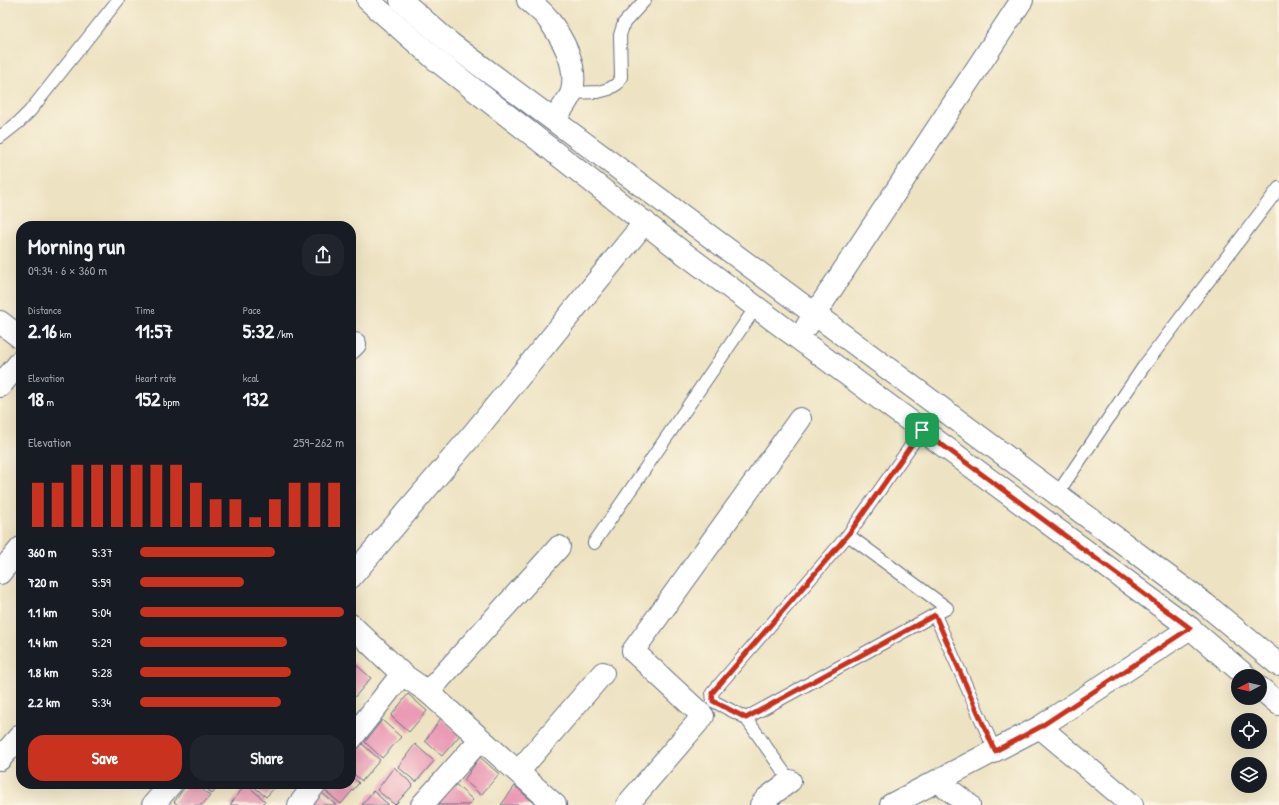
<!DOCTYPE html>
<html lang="en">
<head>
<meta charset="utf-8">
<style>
  :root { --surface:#171b24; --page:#20242c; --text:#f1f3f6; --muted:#9ea1a6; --accent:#c8321e }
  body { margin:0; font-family:"Patrick Hand",sans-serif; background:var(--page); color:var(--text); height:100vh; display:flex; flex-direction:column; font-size:15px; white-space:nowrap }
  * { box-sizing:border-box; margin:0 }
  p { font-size:13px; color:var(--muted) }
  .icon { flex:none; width:22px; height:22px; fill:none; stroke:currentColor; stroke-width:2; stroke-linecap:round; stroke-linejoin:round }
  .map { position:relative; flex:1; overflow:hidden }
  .drawer { position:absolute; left:16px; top:221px; width:340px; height:568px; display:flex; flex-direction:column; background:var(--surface); border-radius:16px; box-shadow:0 4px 16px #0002 }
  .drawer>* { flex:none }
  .needle { width:26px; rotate:263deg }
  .controls { position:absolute; left:1231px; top:669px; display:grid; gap:8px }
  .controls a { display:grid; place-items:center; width:36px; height:36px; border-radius:50%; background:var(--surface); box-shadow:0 4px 16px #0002; font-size:20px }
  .pin { position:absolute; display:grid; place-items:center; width:34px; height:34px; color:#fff; margin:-17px; border-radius:8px; box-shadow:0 2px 6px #0006 }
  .round { display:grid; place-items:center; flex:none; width:42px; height:42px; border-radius:16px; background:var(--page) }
  .headline { display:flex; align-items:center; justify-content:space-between; height:68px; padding:0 12px }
  h1 { font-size:22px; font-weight:700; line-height:30px }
  .metrics { display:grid; grid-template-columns:repeat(3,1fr); gap:6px; height:68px; padding:4px 12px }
  .metrics div { display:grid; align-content:center }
  .metrics b { font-size:20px; font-weight:700 }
  .metrics small { font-size:11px; font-weight:400 }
  .metrics p { font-size:11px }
  .chart { height:112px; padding:8px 12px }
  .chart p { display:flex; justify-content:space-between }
  .chart svg { width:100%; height:72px; margin-top:4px; stroke:var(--accent); stroke-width:6 }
  .primary-button { display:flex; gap:8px; margin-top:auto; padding:8px 12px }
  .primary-button a { flex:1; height:46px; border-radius:16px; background:var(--accent); color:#fff; font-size:16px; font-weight:700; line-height:46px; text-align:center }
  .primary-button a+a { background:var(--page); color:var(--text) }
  ul { padding:0 12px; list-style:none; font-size:13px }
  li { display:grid; grid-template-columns:64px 48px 1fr; align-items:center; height:30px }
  li i { height:10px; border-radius:5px; background:var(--accent) }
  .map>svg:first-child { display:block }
  .building { fill:#ea9ab5 }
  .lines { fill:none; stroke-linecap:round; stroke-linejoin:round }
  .service-casing { stroke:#646e81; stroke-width:14 }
  .minor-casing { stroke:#646e81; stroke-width:24 }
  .tertiary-casing { stroke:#646e81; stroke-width:24 }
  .service { stroke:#fff; stroke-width:12 }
  .minor { stroke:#fff; stroke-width:22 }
  .tertiary { stroke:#fff; stroke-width:22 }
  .route-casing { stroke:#fff; stroke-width:8 }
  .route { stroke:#c8321e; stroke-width:5 }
</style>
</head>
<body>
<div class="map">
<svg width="1279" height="805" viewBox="0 0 1279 805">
  <rect width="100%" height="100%" fill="#fcf5e5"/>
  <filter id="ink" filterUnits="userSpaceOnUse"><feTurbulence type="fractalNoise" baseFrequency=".025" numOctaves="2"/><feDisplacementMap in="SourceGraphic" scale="8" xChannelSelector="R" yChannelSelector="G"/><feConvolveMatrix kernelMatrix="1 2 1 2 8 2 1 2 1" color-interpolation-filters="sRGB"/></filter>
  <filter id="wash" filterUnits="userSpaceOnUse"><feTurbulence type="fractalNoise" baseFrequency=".012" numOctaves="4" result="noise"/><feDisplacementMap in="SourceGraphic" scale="16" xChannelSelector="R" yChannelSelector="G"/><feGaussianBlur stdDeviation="0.9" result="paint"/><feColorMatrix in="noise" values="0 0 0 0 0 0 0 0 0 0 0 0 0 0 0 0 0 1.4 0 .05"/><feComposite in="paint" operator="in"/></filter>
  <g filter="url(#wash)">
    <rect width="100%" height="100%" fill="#ede2c1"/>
    <g id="blocks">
      <g class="building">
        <polygon points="352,661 371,678 353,699 351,698 351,663"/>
        <polygon points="408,694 427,711 409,732 391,716"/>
        <polygon points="441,718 460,735 442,756 425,741"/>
        <polygon points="382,720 401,737 382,758 365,742"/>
        <polygon points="361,743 380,760 362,781 351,772 351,757"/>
        <polygon points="415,744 434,761 416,782 398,767"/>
        <polygon points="480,757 499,774 481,795 464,780"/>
        <polygon points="394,767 413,785 395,805 377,790"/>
        <polygon points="351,776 359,783 341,804 323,789 327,784 351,784"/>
        <polygon points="454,783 473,800 469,805 438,805"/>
        <polygon points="187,784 197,784 210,796 202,805 178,805 174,802"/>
        <polygon points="202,784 221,784 212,794"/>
        <polygon points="246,784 265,801 262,805 230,805"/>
        <polygon points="251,784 278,784 266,797"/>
        <polygon points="515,786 534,803 532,805 501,805"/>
        <polygon points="373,791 389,805 362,805"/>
        <polygon points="321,792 336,805 311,805"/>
      </g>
    </g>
  </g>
  <g filter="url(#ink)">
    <use href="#blocks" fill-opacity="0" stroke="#646e81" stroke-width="1"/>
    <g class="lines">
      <g class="service-casing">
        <g id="service">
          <polyline points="572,93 598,92 609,89 617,84 621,77 620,35 624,23 645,0"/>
          <polyline points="0,137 19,122 30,111 118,0"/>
          <polyline points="1057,494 1144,366 1279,188"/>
          <polyline points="594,543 756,307"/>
          <polyline points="935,615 995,751"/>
          <polyline points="746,718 947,608 848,535"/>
          <polyline points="790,781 746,718 713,701 712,693 848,535 922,430"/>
        </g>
      </g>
      <g class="minor-casing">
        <g id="minor">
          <path d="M528 0C535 6 543 12 548 19 563 39 578 66 572 91 570 99 559 112 554 120"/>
          <polyline points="0,322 21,338"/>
          <polyline points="351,348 355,344"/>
          <polyline points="0,386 21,361"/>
          <polyline points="0,573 21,548"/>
          <polyline points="351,577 473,434 645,222"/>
          <polyline points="351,625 402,674 428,692 555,805"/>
          <polyline points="428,692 559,547"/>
          <polyline points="1040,727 1190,628"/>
          <polyline points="351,739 402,674"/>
          <polyline points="0,759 21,735"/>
          <polyline points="518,772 603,673"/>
          <polyline points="938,781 969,805"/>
          <polyline points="153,805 171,784"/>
          <polyline points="299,805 315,784"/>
          <polyline points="422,805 480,740"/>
          <polyline points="627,805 703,716 633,651 800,419"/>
          <polyline points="761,805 767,798 790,781"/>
          <polyline points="891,805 1040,727 1132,805"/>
        </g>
      </g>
      <g class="tertiary-casing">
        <g id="tertiary">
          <polyline points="368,0 435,59 681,251 799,339 1190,628 1246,676"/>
          <polyline points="401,0 451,44 1205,604 1279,665"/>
          <polyline points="807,326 1022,0"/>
          <polyline points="1260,688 1279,704"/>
        </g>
      </g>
      <use href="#service" class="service"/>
      <use href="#minor" class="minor"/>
      <use href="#tertiary" class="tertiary"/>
    </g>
  </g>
  <g class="lines" filter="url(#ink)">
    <g class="route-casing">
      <polygon id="route" points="922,430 1190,628 1040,727 995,751 935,615 746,718 713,701 712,693 848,535"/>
    </g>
    <use href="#route" class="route"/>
  </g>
</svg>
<div class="controls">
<a><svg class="needle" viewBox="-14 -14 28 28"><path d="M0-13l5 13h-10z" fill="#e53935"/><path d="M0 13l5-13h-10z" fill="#9ea1a6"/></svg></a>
<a><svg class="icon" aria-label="locate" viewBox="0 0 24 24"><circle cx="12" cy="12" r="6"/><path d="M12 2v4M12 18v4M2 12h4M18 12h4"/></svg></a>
<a><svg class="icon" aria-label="layers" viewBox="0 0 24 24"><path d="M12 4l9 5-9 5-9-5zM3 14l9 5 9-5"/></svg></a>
</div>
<div class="pin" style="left:922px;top:430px;background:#1e9e55"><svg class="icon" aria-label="arrive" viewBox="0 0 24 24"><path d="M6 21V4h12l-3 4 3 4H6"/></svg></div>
<section class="drawer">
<div class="headline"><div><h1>Morning run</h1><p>09:34 · 6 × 360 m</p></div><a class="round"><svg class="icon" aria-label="share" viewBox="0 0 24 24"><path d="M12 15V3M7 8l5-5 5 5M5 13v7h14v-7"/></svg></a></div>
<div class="metrics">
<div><p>Distance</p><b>2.16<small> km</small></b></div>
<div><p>Time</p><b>11:57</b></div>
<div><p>Pace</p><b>5:32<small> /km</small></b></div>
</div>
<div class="metrics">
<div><p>Elevation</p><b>18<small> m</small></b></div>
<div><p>Heart rate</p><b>152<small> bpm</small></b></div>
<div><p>kcal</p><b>132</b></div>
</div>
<div class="chart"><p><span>Elevation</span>259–262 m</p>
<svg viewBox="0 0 160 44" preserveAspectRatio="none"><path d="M5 44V17M15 44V17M25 44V6M35 44V6M45 44V6M55 44V6M65 44V6M75 44V6M85 44V17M95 44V27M105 44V27M115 44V38M125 44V27M135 44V17M145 44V17M155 44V17"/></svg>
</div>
<ul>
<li><b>360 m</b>5:37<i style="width:66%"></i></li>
<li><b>720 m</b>5:59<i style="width:51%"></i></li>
<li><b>1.1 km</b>5:04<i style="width:100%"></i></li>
<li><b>1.4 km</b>5:29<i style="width:72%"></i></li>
<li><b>1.8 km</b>5:28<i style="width:74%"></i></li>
<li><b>2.2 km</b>5:34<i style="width:69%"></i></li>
</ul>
<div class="primary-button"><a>Save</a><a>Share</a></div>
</section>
</div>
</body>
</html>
